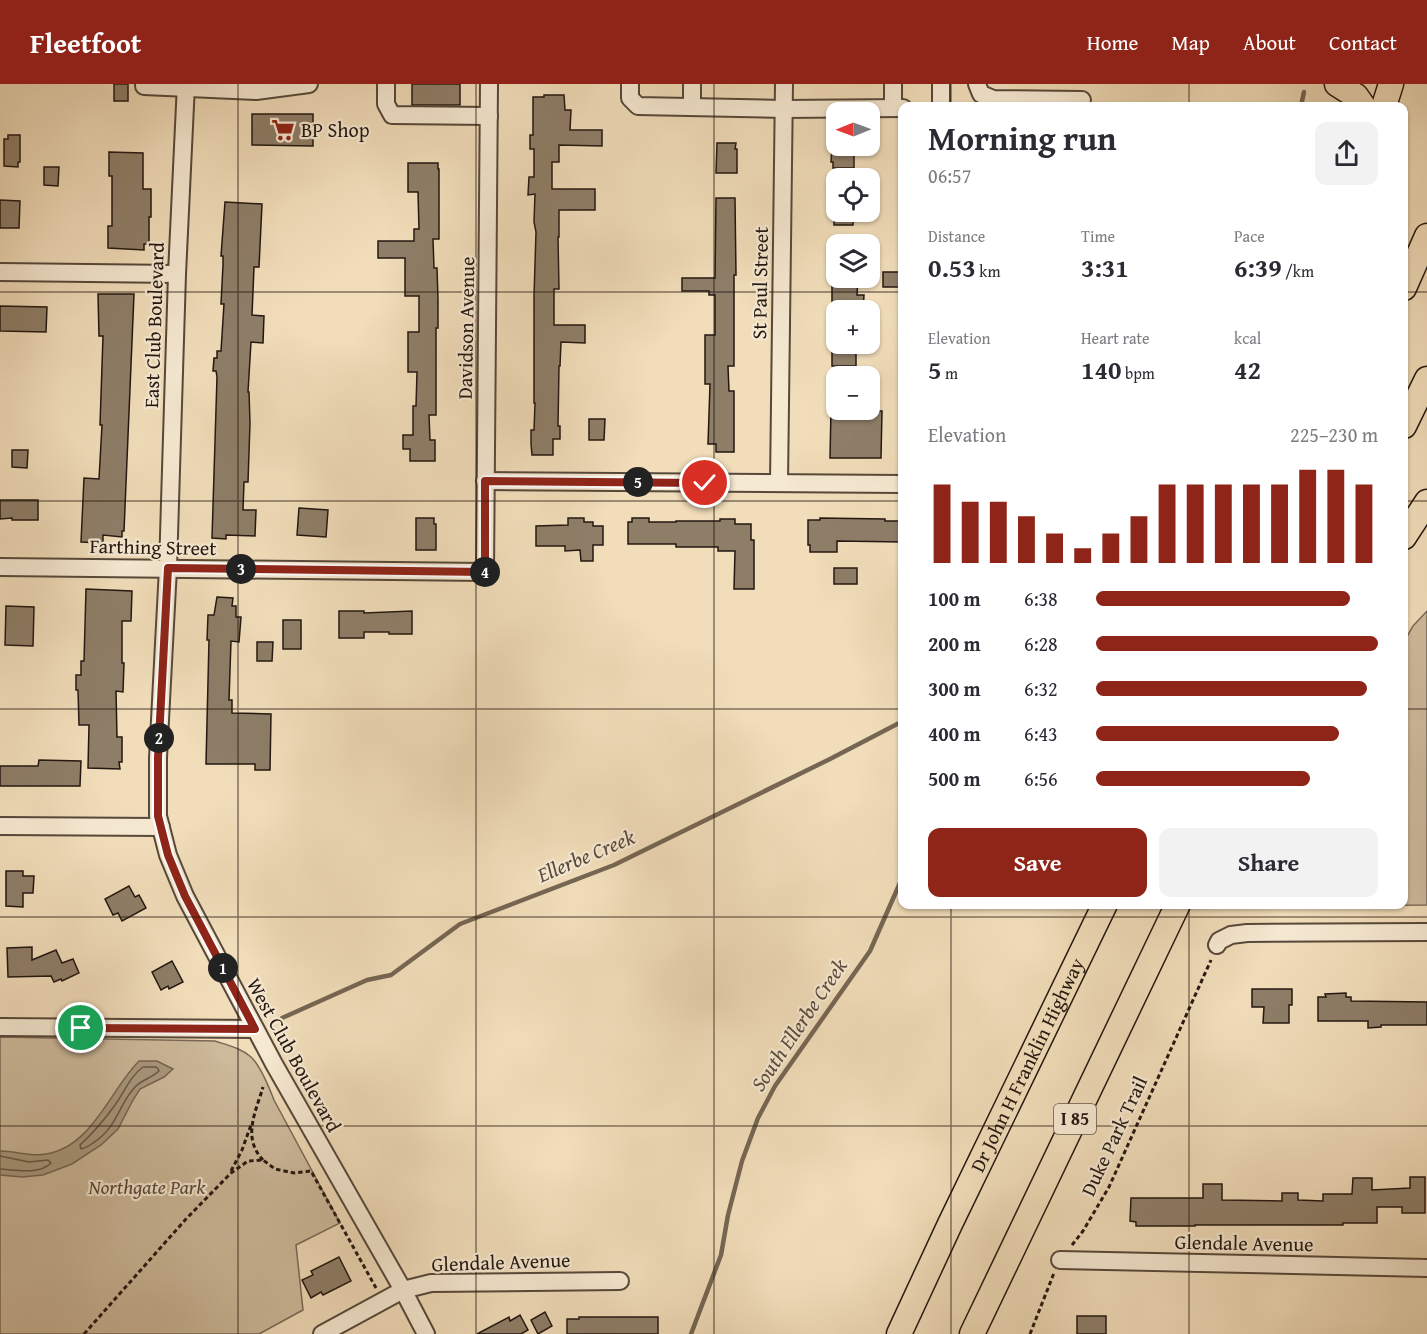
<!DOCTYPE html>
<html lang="en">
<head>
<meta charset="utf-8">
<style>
  :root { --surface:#fff; --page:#f2f2f3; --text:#2b2b33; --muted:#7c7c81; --accent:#8f2418 }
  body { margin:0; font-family:"Gentium Book Plus",serif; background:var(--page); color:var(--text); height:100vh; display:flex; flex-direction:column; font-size:22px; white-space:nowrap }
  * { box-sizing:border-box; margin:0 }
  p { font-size:20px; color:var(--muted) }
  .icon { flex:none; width:33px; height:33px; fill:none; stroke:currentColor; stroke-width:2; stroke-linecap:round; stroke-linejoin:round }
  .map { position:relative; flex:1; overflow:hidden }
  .details { position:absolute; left:898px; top:18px; width:510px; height:807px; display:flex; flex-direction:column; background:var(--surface); border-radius:12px; box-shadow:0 2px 4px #0004 }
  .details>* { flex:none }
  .needle { width:39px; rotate:269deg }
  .fabs { position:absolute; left:826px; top:18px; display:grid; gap:12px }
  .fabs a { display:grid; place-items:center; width:54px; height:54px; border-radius:12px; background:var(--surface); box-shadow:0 2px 4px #0004; font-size:30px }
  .pin { position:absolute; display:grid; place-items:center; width:51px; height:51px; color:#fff; margin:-26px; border:3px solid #fff; border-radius:50%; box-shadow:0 2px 6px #0007 }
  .km { position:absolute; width:30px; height:30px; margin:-15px; border-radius:50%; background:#222; color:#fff; font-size:16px; line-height:30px; text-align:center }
  .round { display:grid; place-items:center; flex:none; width:63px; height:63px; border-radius:12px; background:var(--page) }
  .overview { display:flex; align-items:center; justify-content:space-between; height:102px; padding:0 30px }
  h1 { font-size:33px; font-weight:700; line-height:45px }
  .figures { display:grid; grid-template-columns:repeat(3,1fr); gap:9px; height:102px; padding:6px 30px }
  .figures div { display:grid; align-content:center }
  .figures b { font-size:26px; font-weight:700 }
  .figures small { font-size:16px; font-weight:400 }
  .figures p { font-size:16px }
  .chart { height:168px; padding:12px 30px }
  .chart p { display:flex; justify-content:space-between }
  .chart svg { width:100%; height:108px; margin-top:6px; stroke:var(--accent); stroke-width:6 }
  .primary-button { display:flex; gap:12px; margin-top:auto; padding:12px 30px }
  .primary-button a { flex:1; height:69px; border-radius:12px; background:var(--accent); color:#fff; font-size:24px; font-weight:700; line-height:69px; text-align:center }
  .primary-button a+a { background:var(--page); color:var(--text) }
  ul { padding:0 30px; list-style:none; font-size:20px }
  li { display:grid; grid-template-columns:96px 72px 1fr; align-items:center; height:45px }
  li i { height:15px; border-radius:8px; background:var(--accent) }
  header { display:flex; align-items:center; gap:36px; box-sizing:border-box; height:84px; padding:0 30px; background:var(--accent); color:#fff }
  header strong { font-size:28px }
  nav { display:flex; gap:33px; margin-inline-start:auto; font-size:21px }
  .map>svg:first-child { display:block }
  .green { fill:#cebb9d; stroke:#786956; stroke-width:1.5 }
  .water { fill:#ab9a80; stroke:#756653; stroke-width:1.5 }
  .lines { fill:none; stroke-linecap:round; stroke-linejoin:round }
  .shore { stroke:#675848; stroke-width:1.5 }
  .stream { stroke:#756653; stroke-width:4.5 }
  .building { fill:#8e7e68; stroke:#231710; stroke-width:1.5 }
  .minor-casing { stroke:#56483a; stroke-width:20 }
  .highway-casing { stroke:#231710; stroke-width:27 }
  .path { stroke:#231710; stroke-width:3; stroke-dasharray:4.5 3; stroke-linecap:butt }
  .minor { stroke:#f6e9d2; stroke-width:16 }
  .highway { stroke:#f1ddba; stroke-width:24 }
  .route-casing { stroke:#fff; stroke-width:12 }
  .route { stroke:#8f2418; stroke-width:8 }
  .grid { fill:none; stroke:#231710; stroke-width:1.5; stroke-opacity:0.55 }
  .labels { text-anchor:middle; stroke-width:4.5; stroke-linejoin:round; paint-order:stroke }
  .shield { fill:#f6e9d2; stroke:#62564a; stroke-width:1.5 }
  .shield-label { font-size:18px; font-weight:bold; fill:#231710 }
  .poi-label { font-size:20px; fill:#231710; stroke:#f6e9d2; text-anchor:start }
  .street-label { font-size:20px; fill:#231710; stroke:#f6e9d2 }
  .park-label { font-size:20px; font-style:italic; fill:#56483a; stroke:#f6e9d2 }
  .water-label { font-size:21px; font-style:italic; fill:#594b3d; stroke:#f6e9d2 }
</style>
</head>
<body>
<header>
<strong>Fleetfoot</strong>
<nav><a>Home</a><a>Map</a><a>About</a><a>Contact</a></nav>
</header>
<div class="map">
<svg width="1427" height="1250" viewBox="0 0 1427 1250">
  <rect width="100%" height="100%" fill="#f1ddba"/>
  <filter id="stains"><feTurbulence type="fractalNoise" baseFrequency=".00333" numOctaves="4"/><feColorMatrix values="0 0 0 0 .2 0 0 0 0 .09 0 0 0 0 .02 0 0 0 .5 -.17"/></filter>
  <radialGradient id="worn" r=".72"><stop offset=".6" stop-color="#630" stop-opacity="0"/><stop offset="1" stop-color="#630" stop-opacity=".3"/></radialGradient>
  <g class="green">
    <polygon points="1427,527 1427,821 1256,822 1257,820 1404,820 1404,558 1413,542"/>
    <path d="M0 953 215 957C227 961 241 964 251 973 261 982 269 1003 274 1016L340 1139 296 1161 303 1226 259 1250H0Z"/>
  </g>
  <path class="water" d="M139 977H157L173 985 164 993 140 1005 133 1016 118 1045 101 1061 72 1080 43 1091 22 1093 0 1091V1067C16 1067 30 1073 46 1070 92 1063 110 1006 139 977Z"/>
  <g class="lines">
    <g class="shore">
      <path d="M143 983H156L158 985 159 987C152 994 141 996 135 1003 118 1021 118 1043 93 1059 89 1062 86 1064 81 1065L80 1061C93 1049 105 1035 115 1021 124 1009 130 992 143 983Z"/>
      <path d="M0 1072 29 1078 48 1076 51 1079C39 1091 16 1086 0 1085"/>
    </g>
    <g class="stream">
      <polyline points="1301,22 1304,8"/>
      <polyline points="282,934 367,896 391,891 460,840 614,781 830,675 903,637"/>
      <polyline points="691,1250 721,1171 728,1131 742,1077 758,1034 775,1002 870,867 903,792"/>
    </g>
  </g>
  <g class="building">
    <rect x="114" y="0" width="14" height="17"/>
    <rect x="412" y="0" width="48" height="21"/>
    <polygon points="544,11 564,11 565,26 571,26 570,46 602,46 602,62 559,61 559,78 552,78 552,105 595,105 595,126 559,126 559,153 558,153 559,205 554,205 554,241 585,241 585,259 561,258 560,282 559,282 558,342 560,342 560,355 553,355 553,371 532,371 531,360 531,346 534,346 535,319 534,319 534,212 536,148 534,138 535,110 528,111 529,93 534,93 534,65 530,65 530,51 533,51 533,13 544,13"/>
    <polygon points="252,30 313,30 313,62 252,61"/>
    <polygon points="8,51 20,51 20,78 18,78 18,83 4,82 4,55 8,55"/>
    <polygon points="717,59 736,59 735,65 737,65 737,89 716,89"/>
    <polygon points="832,62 854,62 854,84 833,84 833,78 831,78"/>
    <polygon points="109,68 143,69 143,105 151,105 151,133 149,133 149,160 144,160 144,166 108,164 108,142 112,142 112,92 109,92"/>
    <polygon points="408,79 438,79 438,85 439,85 439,155 433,155 434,184 437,184 438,215 438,244 436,244 436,331 429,331 430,356 435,356 435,377 410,377 410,365 403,365 403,351 413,351 413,322 416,322 417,288 408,288 408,248 419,248 419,212 405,212 405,174 378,174 378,157 414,157 414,145 419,145 418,108 408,108"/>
    <polygon points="44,83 59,83 58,102 44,101"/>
    <polygon points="716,114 735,114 736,191 734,191 734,282 728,282 729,307 734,307 734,368 716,368 716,360 708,360 710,300 705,300 705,251 715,251 715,211 709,211 709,207 682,207 682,194 715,194"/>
    <polygon points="0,116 20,117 19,144 0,144"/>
    <polygon points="225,118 262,120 259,183 254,183 252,231 264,232 263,259 251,258 248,308 249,308 250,339 248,398 244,398 243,426 256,426 255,452 226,451 226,455 212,454 217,293 216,287 213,287 214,274 217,274 217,267 221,267 224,220 221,220 223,181 223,172 221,172"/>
    <rect x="834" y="128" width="19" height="13"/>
    <rect x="883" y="188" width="20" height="15"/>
    <polygon points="832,194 858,194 857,211 864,211 863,226 832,226"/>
    <polygon points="98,210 134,210 124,447 122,447 122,453 103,451 103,459 81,458 84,394 99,395 102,341 100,341 103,252 99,252"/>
    <polygon points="0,222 47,223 46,248 0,247"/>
    <rect x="832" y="260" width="24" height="22"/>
    <polygon points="831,326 882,327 881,374 830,374"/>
    <polygon points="589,335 605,335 604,356 589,356"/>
    <polygon points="12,366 28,366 27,384 12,383"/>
    <polygon points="0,416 38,416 38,436 12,436 12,434 0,435"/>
    <polygon points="299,424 328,426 326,453 297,451"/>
    <polygon points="416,434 434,434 434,440 436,440 436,466 416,466"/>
    <polygon points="568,434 584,434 584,438 593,438 593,442 603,442 603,461 593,461 593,477 581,477 580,466 565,467 565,462 536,462 536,442 568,441"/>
    <polygon points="632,434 649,434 649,438 676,438 676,437 720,437 720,435 735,435 735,440 751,440 751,456 754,456 754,505 734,505 735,467 718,467 718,463 676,463 676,460 628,460 628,438 632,438"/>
    <polygon points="820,434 885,435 885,437 903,437 903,458 837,457 837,468 810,468 810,461 808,461 808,436 820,436"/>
    <rect x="834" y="484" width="23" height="16"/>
    <polygon points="86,505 132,507 131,537 122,537 122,579 124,579 123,608 116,607 117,653 122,653 122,678 119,678 120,685 88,684 89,641 79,641 78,606 76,606 76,591 81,591 81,577 84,577"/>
    <polygon points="217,513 233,514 232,522 236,522 236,533 241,533 239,558 231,557 229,616 232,616 232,629 271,630 270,686 255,686 255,680 206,680 209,556 207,556 208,531 214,531"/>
    <polygon points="6,522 34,523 33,562 5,561"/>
    <polygon points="339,527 364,527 364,529 412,527 412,550 389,550 389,548 364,548 364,554 339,554"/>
    <rect x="283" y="536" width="18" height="29"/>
    <polygon points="257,558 273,558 272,577 257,577"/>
    <polygon points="39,676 81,677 80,702 0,702 0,682 38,682"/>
    <polygon points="6,787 23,787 23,792 34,792 33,809 23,809 23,823 6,822"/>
    <polygon points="129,802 135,813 139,811 146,824 122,837 118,829 113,831 105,815"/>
    <polygon points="32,863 32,876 56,866 62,879 73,875 79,889 62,897 61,895 54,898 51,892 8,893 7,864"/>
    <polygon points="172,877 183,898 169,905 168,902 161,906 152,888"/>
    <polygon points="1252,905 1292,905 1292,921 1289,921 1289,939 1263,939 1264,923 1252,923"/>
    <polygon points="1346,909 1346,913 1351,913 1351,917 1427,918 1427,941 1381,941 1381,943 1368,944 1368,937 1318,937 1318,913 1326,913 1325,910"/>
    <polygon points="1410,1093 1425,1093 1425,1129 1402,1129 1402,1123 1377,1123 1377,1139 1343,1139 1343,1141 1195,1141 1195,1142 1136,1142 1136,1138 1130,1137 1131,1114 1203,1114 1203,1100 1222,1100 1222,1116 1282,1117 1282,1109 1298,1109 1298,1116 1323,1117 1323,1110 1352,1110 1353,1094 1372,1094 1372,1106 1410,1104"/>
    <polygon points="339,1173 351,1197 323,1211 321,1208 311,1214 302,1196 313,1191 311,1187"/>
    <polygon points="545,1228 552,1242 538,1250 531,1236"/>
    <polygon points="520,1231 528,1246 521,1250 477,1250 509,1233 510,1237"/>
    <rect x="1077" y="1232" width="29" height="18"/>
    <polygon points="579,1233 658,1233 658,1250 567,1250 567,1235 579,1235"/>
  </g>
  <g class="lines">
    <g class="minor-casing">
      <g id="minor">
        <polyline points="144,0 144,2 256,7 309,0"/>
        <polyline points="186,0 177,190 168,484 158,674 158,732 168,771 185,812 274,980 403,1206 426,1250"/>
        <polyline points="386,0 386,20 392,31 489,32"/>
        <polyline points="630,0 630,14 638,22 784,25 903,24"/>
        <polyline points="977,0 981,10 993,15 1082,16"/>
        <polyline points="941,22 941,0"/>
        <polyline points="692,23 692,0"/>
        <polyline points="893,24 893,0"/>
        <polyline points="0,188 177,190"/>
        <polyline points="485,397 903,400"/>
        <polyline points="779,399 784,0"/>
        <polyline points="0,483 485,488 489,0"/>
        <polyline points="0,742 161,743"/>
        <polyline points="1217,861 1219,857 1231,851 1247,849 1427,848"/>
        <polyline points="0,943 255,945"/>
        <polyline points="1060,1176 1427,1184"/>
        <polyline points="322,1250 403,1206 431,1199 620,1197"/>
      </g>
    </g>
    <g class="highway-casing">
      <g id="highway">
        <polyline points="1337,0 1356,12 1363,22"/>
        <polyline points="1384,22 1391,0"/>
        <polyline points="1404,204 1427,152"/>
        <polyline points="1404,342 1427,295"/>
        <polyline points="1404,453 1427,418"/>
        <path id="s1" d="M899 1250 950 1140 1105 820"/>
        <polyline points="972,1250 1178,820"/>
      </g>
    </g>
    <g class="path">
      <path d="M263 1076C260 1073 257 1069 255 1064 246 1045 258 1021 263 1003"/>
      <polyline points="231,1087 242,1066 251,1041"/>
      <polyline points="1072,1161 1083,1147 1109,1103 1211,876"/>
      <polyline points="84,1250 186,1135 231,1089 248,1077 263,1076 275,1085 294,1089 311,1087 376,1204"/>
      <polyline points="1030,1250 1054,1189"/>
    </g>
    <use href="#minor" class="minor"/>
    <use href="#highway" class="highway"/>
  </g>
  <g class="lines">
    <g class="route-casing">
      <polyline id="route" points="81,944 255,945 185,812 168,771 158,732 158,674 168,484 485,488 485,397 705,399"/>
    </g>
    <use href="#route" class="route"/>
  </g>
  <path class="grid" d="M238 0V1250M476 0V1250M714 0V1250M951 0V22M1189 0V22M0 208H903M1404 208H1427M0 417H903M1404 417H1427M0 625H903M1404 625H1427M951 820V1250M1189 820V1250M0 833H1427M0 1042H1427"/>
  <defs>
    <g id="supermarket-bare" transform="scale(1.8)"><path d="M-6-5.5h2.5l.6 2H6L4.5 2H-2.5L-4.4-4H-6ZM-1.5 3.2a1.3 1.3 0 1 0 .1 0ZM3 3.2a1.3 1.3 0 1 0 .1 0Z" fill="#8f2418" stroke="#f6e9d2" stroke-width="2.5" paint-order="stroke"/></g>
  </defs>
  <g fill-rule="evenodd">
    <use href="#supermarket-bare" x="283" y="46"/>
  </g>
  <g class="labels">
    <rect class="shield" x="1054" y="1020" width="42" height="30" rx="4.5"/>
    <g class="shield-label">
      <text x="1075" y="1041">I 85</text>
    </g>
    <g class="poi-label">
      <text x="301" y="53">BP Shop</text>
    </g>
    <g class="street-label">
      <text transform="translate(760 199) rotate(-89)" y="7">St Paul Street</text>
      <text transform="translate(154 241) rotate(-88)" y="7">East Club Boulevard</text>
      <text transform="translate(466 244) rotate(-89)" y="7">Davidson Avenue</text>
      <text transform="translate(153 463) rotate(1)" y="7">Farthing Street</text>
      <text transform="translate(294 971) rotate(61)" y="7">West Club Boulevard</text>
      <text dy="7" stroke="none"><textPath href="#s1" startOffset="298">Dr John H Franklin Highway</textPath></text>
      <text transform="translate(1114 1052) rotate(-65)" y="7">Duke Park Trail</text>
      <text transform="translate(1244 1159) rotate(1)" y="7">Glendale Avenue</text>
      <text transform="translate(501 1178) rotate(-2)" y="7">Glendale Avenue</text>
    </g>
    <g class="park-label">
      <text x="147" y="1110">Northgate Park</text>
    </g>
    <g class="water-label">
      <text transform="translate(586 772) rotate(-23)" y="7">Ellerbe Creek</text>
      <text transform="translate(799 941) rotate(-56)" y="7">South Ellerbe Creek</text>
    </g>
  </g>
  <rect width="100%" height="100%" filter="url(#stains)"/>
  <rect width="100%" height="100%" fill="url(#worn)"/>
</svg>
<div class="fabs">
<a><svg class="needle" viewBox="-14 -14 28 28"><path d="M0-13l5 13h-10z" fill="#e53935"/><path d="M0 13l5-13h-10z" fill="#7c7c81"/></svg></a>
<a><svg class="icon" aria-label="locate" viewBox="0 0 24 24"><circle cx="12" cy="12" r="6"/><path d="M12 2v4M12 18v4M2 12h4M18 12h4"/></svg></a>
<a><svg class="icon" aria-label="layers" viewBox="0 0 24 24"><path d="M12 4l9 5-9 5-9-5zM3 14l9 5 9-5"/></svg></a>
<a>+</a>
<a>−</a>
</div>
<div class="pin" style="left:81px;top:944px;background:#1e9e55"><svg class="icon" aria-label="arrive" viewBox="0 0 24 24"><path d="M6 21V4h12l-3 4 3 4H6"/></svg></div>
<div class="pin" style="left:705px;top:399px;background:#d93025"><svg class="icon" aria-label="check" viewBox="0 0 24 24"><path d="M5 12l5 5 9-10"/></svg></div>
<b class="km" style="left:223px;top:884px">1</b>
<b class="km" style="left:159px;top:654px">2</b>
<b class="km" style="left:241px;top:485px">3</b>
<b class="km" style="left:485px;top:488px">4</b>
<b class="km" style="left:638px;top:398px">5</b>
<section class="details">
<div class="overview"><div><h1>Morning run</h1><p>06:57</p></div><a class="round"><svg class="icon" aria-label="share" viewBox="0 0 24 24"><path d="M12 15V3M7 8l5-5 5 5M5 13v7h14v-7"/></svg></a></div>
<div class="figures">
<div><p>Distance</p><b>0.53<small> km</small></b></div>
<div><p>Time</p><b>3:31</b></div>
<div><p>Pace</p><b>6:39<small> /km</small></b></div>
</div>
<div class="figures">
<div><p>Elevation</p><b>5<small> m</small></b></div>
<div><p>Heart rate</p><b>140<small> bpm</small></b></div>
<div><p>kcal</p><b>42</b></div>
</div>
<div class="chart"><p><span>Elevation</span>225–230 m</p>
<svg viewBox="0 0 160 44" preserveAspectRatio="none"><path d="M5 44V12M15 44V19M25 44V19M35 44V25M45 44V32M55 44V38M65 44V32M75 44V25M85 44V12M95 44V12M105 44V12M115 44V12M125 44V12M135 44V6M145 44V6M155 44V12"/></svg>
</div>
<ul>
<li><b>100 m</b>6:38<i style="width:90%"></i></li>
<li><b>200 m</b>6:28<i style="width:100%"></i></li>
<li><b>300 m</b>6:32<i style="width:96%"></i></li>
<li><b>400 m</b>6:43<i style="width:86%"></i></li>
<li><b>500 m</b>6:56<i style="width:76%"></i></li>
</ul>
<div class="primary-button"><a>Save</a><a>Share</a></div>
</section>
</div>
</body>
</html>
